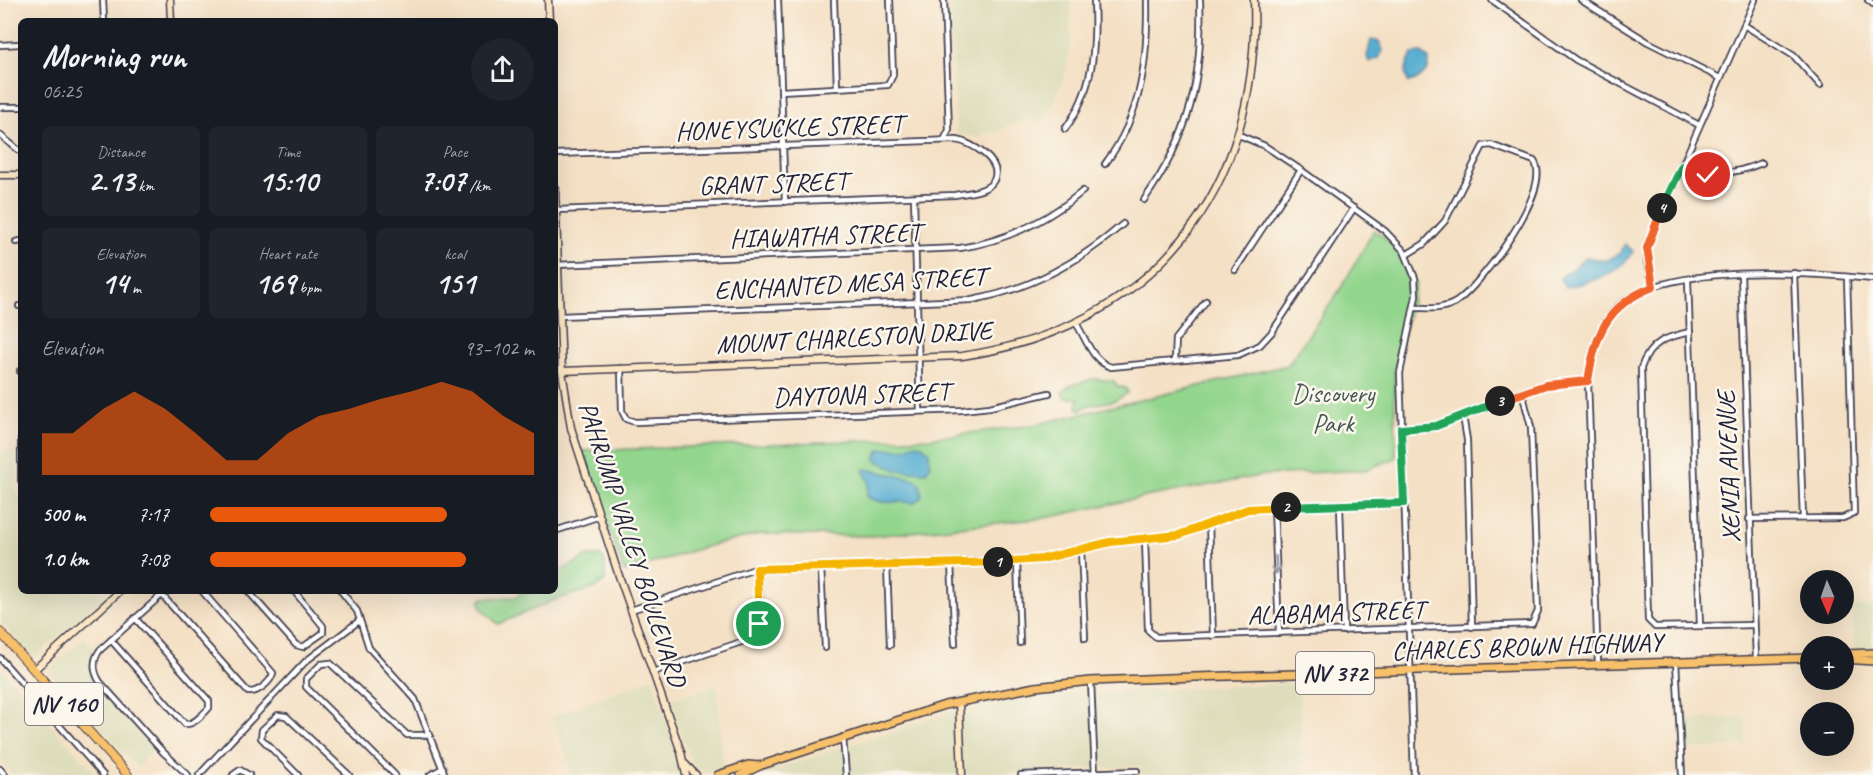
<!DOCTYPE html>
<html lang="en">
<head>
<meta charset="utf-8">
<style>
  :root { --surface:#171b24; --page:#20242c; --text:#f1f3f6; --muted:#9ea1a6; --accent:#ea580c }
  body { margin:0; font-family:Caveat,sans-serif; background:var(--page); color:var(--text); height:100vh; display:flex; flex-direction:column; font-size:22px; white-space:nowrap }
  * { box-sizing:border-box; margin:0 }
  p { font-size:20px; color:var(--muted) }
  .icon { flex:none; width:33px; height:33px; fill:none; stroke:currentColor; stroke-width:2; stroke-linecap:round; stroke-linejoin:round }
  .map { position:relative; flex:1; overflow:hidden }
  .sheet { position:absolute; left:18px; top:18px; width:540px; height:576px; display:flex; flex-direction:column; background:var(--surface); border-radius:9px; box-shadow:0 6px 24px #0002 }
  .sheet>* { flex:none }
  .needle { width:39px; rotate:178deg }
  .buttons { position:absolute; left:1800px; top:570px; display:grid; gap:12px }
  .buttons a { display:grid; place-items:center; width:54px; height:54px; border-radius:50%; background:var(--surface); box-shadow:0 6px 24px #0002; font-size:30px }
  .pin { position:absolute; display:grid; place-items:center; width:51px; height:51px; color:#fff; margin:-26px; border:3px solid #fff; border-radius:50%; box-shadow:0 2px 6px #0007 }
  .km { position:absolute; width:30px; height:30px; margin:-15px; border-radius:50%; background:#222; color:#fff; font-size:16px; line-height:30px; text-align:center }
  .round { display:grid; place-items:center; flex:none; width:63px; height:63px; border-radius:32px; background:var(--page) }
  .headline { display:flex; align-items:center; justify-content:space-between; height:102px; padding:0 24px }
  h1 { font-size:33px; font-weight:700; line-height:45px }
  .figures { display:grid; grid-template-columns:repeat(3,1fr); gap:9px; height:102px; padding:6px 24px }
  .figures div { display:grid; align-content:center; border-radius:9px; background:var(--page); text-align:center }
  .figures b { font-size:30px; font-weight:700 }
  .figures small { font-size:16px; font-weight:400 }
  .figures p { font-size:16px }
  .chart { height:168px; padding:12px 24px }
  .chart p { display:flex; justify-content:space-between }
  .chart svg { width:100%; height:108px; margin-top:6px; fill:var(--accent); opacity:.7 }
  ul { padding:0 24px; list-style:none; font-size:20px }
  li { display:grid; grid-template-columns:96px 72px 1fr; align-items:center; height:45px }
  li i { height:15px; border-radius:8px; background:var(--accent) }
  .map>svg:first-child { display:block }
  .built { fill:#deddbb }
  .green { fill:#92d58c; stroke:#5a7c64; stroke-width:1.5 }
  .water { fill:#54add1; stroke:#3b6886; stroke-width:1.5 }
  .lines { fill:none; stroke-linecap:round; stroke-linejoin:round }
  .street-casing { stroke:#423e50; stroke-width:8 }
  .secondary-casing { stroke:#423e50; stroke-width:9 }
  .primary-casing { stroke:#423e50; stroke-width:10 }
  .highway-casing { stroke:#423e50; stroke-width:10 }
  .street { stroke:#fff; stroke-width:4.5 }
  .secondary { stroke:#fce6c4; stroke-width:6 }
  .primary { stroke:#f7c06b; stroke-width:7 }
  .highway { stroke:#f7c06b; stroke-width:8 }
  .oneway { stroke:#9c9ca7 }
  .split-1-casing { stroke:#fff; stroke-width:12 }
  .split-2-casing { stroke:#fff; stroke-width:12 }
  .split-3-casing { stroke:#fff; stroke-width:12 }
  .split-4-casing { stroke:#fff; stroke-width:12 }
  .split-5-casing { stroke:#fff; stroke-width:12 }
  .split-1 { stroke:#f5b400; stroke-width:8 }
  .split-2 { stroke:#f5b400; stroke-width:8 }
  .split-3 { stroke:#22a559; stroke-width:8 }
  .split-4 { stroke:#f0652b; stroke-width:8 }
  .split-5 { stroke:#22a559; stroke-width:8 }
  .labels { text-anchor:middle; stroke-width:5; stroke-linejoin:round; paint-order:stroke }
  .shield { fill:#fbf7ec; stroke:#636270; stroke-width:1.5 }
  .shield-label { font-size:24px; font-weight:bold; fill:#22223b }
  .street-label { font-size:26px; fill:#22223b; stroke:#fbf7ec }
  .park-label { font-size:26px; fill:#445853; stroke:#fbf7ec }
</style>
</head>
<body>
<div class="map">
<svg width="1873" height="775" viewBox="0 0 1873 775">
  <rect width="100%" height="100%" fill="#fbf7ec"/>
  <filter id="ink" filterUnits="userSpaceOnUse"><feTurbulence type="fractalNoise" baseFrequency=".0167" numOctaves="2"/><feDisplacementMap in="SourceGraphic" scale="12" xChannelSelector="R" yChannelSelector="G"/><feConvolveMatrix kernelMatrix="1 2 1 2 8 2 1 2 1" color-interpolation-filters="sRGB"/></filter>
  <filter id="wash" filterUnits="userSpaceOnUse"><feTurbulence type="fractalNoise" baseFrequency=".008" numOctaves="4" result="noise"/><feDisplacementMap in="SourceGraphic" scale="24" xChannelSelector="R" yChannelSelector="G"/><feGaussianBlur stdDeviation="1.35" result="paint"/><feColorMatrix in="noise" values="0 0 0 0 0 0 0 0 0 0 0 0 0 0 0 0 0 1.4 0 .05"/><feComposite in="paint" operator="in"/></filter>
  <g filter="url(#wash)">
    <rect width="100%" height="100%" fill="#f4e0c4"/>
    <g class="built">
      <polygon points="949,0 1071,0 1071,38 1067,69 1055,100 1038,124 1027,117 996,132 981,133 979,138 957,134"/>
      <polygon points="14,450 18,471 14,489 21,499 21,591 110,591 33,659 0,621 0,454"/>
      <polygon points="1873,605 1873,651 1854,650 1852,606"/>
      <polygon points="84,638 95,650 90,659 91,675 154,749 137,767 50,672 50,669"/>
      <polygon points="0,666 55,730 97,775 13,775 0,759"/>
      <polygon points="652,678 682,769 681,775 574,775 552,717"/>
      <polygon points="1299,683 1302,775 1142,775 1141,766 957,775 757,775 954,711 957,714 983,707 1074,694"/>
      <polygon points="717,685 723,766 707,771 693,765 669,700"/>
      <polygon points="1745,717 1746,746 1687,749 1687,719"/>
    </g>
    <g class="green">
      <polygon points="1374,230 1385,238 1403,257 1416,284 1394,373 1396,458 1365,470 1265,475 1150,496 1045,518 872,536 760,534 708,546 624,572 582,451 929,438 1034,425 1288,365 1341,288"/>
      <path d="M1093 379 1114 381 1117 386 1125 388 1128 392C1117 403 1103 402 1089 405 1086 406 1083 409 1080 410L1077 407 1079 398H1065L1062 393 1069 386Z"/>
      <polygon points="588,556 601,556 605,562 605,581 595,588 557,599 498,624 481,608 480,601 483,598 516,597 524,591 555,591 555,574"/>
    </g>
    <g class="water">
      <polygon points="1371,40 1380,42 1383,51 1379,58 1369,62 1367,57"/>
      <polygon points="1422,53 1429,60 1428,70 1419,79 1408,82 1405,71 1412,54"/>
      <path d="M1625 244 1633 251C1623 273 1587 284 1564 287L1560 278 1587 257 1606 261 1620 253Z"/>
      <polygon points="916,444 922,445 929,451 930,466 926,472 896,470 876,460 876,455 881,449 904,449"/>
      <path d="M865 469 915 479 920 484 922 497 913 503C893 499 889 507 867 497L869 481 863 471Z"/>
    </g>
  </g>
  <g filter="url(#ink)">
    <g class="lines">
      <g class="street-casing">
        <g id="street">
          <polyline points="103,0 104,21"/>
          <polyline points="778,0 785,202"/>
          <polyline points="834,0 837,88"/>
          <polyline points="944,0 949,130 944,140"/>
          <polyline points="1492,0 1576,60 1699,125"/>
          <polyline points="1581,0 1648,42 1720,78"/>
          <polyline points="1868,0 1873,4"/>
          <polyline points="1744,25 1794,56 1820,85"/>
          <polyline points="0,45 21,44"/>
          <polyline points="781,91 888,85 893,75 890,0"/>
          <polyline points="0,107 21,107"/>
          <path d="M1065 129C1094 90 1096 47 1094 0"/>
          <polyline points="0,135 21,152"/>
          <polyline points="1239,135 1265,146 1301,170 1385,231 1404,251 1415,278 1416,296 1400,373 1414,775"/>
          <path d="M555 154 956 140C971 142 1003 161 994 180 988 192 966 193 955 195L556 210"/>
          <path d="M1105 164C1142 115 1148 59 1147 0"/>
          <path d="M1682 166C1712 177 1732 175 1762 163"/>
          <polyline points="914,197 920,411"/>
          <path d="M1144 200C1190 135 1203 79 1200 0"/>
          <polyline points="16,242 21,241"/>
          <path d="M1406 255 1424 244 1445 221 1483 146 1491 145 1534 161C1554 189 1480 286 1456 302 1443 310 1429 308 1415 308"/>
          <path d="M555 265 960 248C1005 241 1047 221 1083 191"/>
          <polyline points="1235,270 1301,170"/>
          <polyline points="1794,273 1803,518"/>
          <polyline points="1741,274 1756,658"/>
          <polyline points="1688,280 1700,626"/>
          <polyline points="1653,287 1647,262 1648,243 1755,0"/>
          <polyline points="19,306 21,306"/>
          <path d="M560 316 972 300C1031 289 1078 263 1123 224"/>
          <path d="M1076 323C1086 339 1092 361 1111 367L1238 355 1260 345 1272 332 1354 208"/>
          <path d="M1690 332C1666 337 1650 342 1641 368L1648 620 1655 627 1754 625"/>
          <polyline points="1175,361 1176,339 1206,301"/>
          <polyline points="621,368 622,411 626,419 635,422 962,410 990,407 1049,393"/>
          <polyline points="20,371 21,371"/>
          <polyline points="1463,416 1467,440 1472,627"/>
          <polyline points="1401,429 1436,426 1546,385 1588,381"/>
          <polyline points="21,439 21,480"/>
          <polyline points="1340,506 1344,631"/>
          <polyline points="1274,507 1279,633"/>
          <polyline points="1749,519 1843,518 1854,513 1847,277"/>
          <polyline points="1209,523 1213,636"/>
          <polyline points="555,531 600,516"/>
          <polyline points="1145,538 1148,630 1156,637 1532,624 1538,611 1531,427 1522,392"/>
          <polyline points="1081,549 1085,638"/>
          <polyline points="1017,561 1020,643"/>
          <polyline points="951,563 955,644"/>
          <polyline points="887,565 890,645"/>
          <polyline points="821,567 825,648"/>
          <path d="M166 591 100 650C92 661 93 671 100 682L163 752 188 775"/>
          <polyline points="248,591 296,645 303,647 323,633 323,626 294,591"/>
          <polyline points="341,591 357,611 369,648 415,699 445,775"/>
          <path d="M162 595 248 692C258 693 271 682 273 673L202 591"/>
          <polyline points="631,610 752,570 1042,559 1110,542 1179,535 1248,509 1404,503"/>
          <path d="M111 640 185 724C194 725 203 714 209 708V701L135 618"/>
          <polyline points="0,658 103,775"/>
          <polyline points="1676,661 1682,775"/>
          <path d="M1598 664 1588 381C1592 355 1597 325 1618 306 1667 262 1810 273 1873 279"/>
          <path d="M653 672 747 640C768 628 758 590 757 569"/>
          <polyline points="1091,681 1095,775"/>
          <polyline points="843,737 846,775"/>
          <polyline points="0,769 5,775"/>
          <polyline points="199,775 306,661 359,621"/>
          <polyline points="233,775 240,770 249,775"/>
          <polyline points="298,775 261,738 262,730 278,715 286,716 349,775"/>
          <polyline points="395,775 306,687 306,679 321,664 330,663 407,735 430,735"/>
          <polyline points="430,775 443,768"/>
          <polyline points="1021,775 1137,771"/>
        </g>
      </g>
      <g class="secondary-casing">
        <g id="secondary">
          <polyline points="170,0 171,21"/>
          <polyline points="548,0 549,21"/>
          <polyline points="0,175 21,175"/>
          <polyline points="555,188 562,371 571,428 618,573 681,752 686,775"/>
          <path d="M562 371 962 356C1153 328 1261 191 1254 0"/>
          <polyline points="34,670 120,591"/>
          <polyline points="959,702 962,775"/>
          <polyline points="685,764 696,775"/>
        </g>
      </g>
      <g class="primary-casing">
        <g id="primary">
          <polyline points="1844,654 1873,653"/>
          <polyline points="1844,659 1873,661"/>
          <polyline points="718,775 748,765 759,766"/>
          <polyline points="741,775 759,766 945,705 1035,687 1091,681 1195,677 1810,658"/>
        </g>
      </g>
      <g class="highway-casing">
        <polyline id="highway" points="0,632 128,775"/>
      </g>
      <use href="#street" class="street"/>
      <use href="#secondary" class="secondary"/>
      <use href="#primary" class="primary"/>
      <use href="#highway" class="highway"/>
    </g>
    <defs><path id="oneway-shaft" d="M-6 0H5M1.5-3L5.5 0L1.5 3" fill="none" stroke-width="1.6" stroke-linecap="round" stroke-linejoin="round" transform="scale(1.5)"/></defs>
    <use class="oneway" href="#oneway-shaft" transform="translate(1276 565) rotate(88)"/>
  </g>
  <g class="lines" filter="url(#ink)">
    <g class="split-1-casing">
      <polyline id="split-1" points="759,624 757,569 998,562"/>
    </g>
    <g class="split-2-casing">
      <polyline id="split-2" points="998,562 1042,559 1110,542 1179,535 1248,509 1286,507"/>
    </g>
    <g class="split-3-casing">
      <polyline id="split-3" points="1286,507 1404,503 1401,429 1436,426 1500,401"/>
    </g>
    <g class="split-4-casing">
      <path id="split-4" d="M1500 401 1546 385 1588 381C1595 335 1606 305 1653 287L1647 248 1662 208"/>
    </g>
    <g class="split-5-casing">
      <polyline id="split-5" points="1662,208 1682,166 1708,175"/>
    </g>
    <use href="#split-1" class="split-1"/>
    <use href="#split-2" class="split-2"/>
    <use href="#split-3" class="split-3"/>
    <use href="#split-4" class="split-4"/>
    <use href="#split-5" class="split-5"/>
  </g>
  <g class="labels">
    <g class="shield">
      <rect x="1296" y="652" width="78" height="42" rx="4.5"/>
      <rect x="25" y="683" width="78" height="42" rx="4.5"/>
    </g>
    <g class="shield-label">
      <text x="1335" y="681">NV 372</text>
      <text x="64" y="712">NV 160</text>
    </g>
    <g class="street-label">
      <text transform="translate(789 127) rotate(-2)" y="9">HONEYSUCKLE STREET</text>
      <text transform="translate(773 183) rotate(-2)" y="9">GRANT STREET</text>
      <text transform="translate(825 235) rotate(-2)" y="9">HIAWATHA STREET</text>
      <text transform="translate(850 283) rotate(-3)" y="9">ENCHANTED MESA STREET</text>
      <text transform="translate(854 337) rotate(-3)" y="9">MOUNT CHARLESTON DRIVE</text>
      <text transform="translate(861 394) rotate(-2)" y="9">DAYTONA STREET</text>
      <text transform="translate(1728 467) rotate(-92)" y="9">XENIA AVENUE</text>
      <text transform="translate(633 544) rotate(72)" y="9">PAHRUMP VALLEY BOULEVARD</text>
      <text transform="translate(1336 612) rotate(-2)" y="9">ALABAMA STREET</text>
      <text transform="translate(1527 646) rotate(-2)" y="9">CHARLES BROWN HIGHWAY</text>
    </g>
    <g class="park-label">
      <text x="1333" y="402">Discovery<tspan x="1333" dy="30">Park</tspan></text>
    </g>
  </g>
</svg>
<div class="buttons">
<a><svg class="needle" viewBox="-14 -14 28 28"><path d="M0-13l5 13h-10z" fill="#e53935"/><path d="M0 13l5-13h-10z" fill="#9ea1a6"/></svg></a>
<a>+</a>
<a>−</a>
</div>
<div class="pin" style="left:759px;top:624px;background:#1e9e55"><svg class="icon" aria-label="arrive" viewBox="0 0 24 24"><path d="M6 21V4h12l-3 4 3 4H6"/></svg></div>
<div class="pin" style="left:1708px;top:175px;background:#d93025"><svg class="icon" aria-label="check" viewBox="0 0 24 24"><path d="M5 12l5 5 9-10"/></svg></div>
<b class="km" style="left:998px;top:562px">1</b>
<b class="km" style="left:1286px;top:507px">2</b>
<b class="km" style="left:1500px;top:401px">3</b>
<b class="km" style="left:1662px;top:208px">4</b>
<section class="sheet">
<div class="headline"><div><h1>Morning run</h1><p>06:25</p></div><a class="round"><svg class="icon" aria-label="share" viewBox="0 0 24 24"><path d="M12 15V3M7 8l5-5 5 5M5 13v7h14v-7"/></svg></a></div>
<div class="figures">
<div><p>Distance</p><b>2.13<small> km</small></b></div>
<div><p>Time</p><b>15:10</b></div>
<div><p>Pace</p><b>7:07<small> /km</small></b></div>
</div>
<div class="figures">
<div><p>Elevation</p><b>14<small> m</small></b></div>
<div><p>Heart rate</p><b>169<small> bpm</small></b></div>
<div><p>kcal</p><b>151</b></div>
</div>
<div class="chart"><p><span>Elevation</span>93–102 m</p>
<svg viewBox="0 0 160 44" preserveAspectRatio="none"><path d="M0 44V27L10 27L20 17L30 10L40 17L50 27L60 38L70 38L80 27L90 20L100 17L110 13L120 10L130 6L140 10L150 20L160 27V44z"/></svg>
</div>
<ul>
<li><b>500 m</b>7:17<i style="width:73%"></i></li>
<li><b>1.0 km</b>7:08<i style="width:79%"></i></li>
</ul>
</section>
</div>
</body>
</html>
